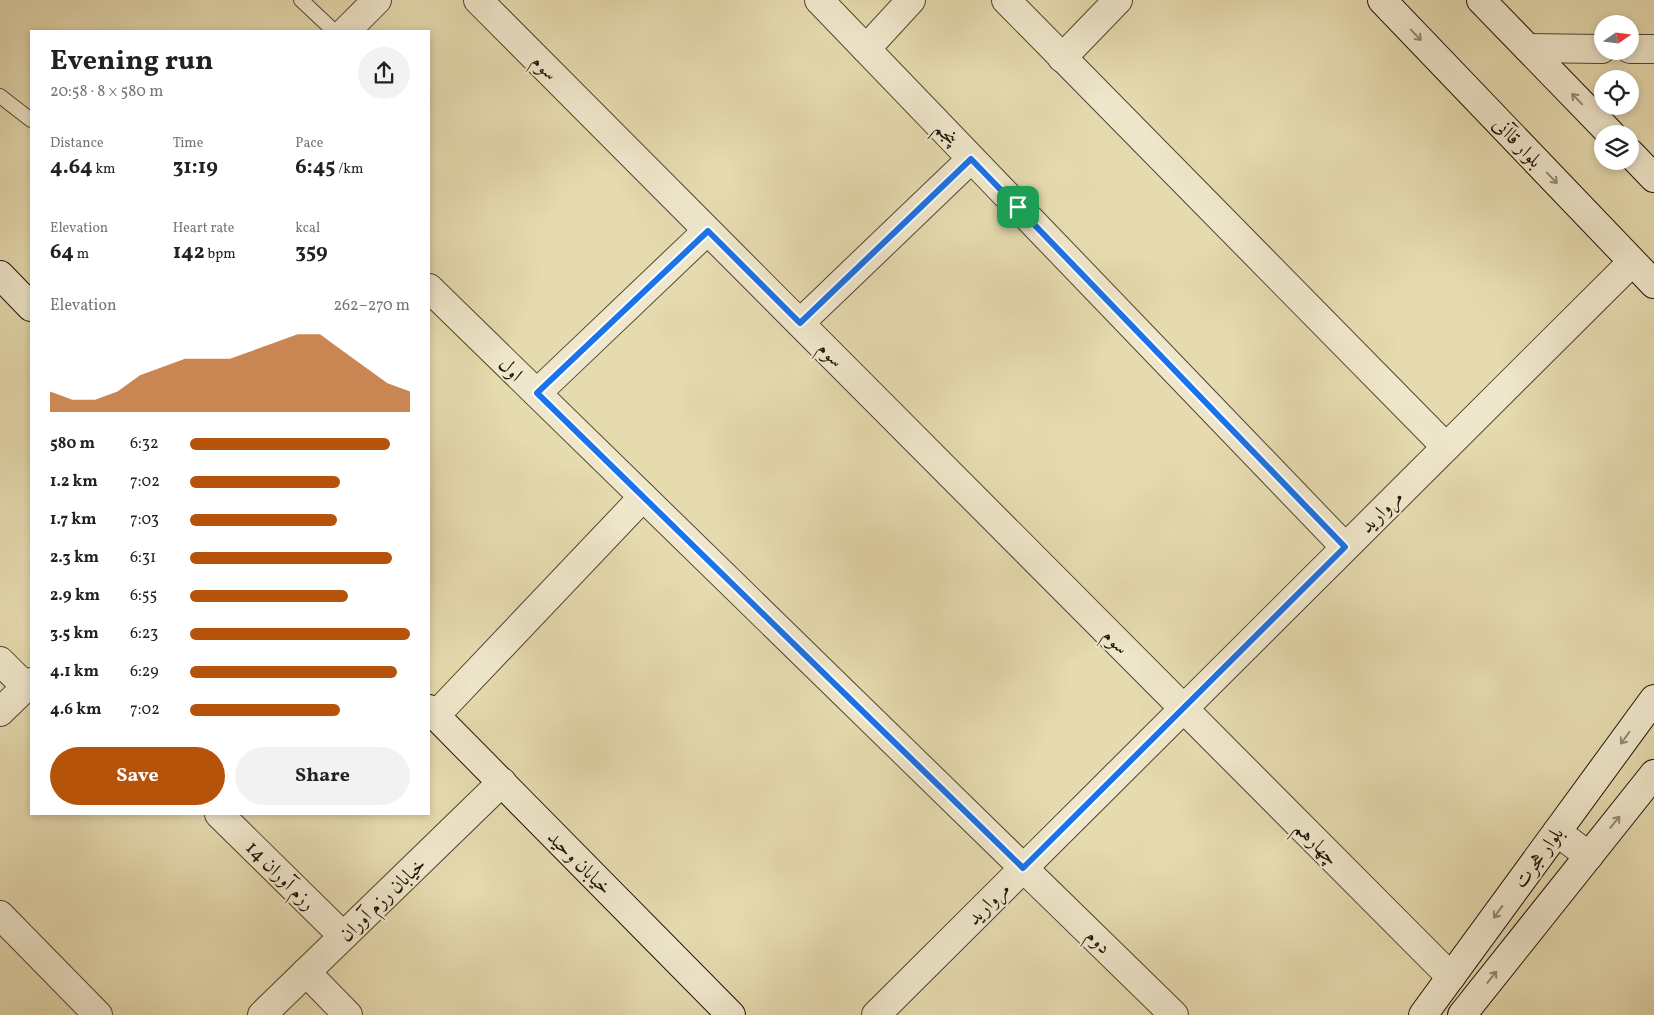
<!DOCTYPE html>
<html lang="en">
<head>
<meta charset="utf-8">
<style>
  :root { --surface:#fff; --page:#f2f2f2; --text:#222; --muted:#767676; --accent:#b45309 }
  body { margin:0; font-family:Vollkorn,Amiri,serif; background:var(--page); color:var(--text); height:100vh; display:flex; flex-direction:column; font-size:19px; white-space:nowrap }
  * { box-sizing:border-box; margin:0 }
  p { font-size:16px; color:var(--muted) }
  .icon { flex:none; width:28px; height:28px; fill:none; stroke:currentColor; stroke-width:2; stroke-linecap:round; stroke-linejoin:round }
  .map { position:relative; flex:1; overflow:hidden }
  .sheet { position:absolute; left:30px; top:30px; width:400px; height:785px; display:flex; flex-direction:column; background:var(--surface); border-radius:0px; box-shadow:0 2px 8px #0003 }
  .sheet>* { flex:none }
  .needle { width:32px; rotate:76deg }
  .controls { position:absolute; left:1594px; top:15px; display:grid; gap:10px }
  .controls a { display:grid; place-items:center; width:45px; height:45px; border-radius:50%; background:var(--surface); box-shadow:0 2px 8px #0003; font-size:25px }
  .pin { position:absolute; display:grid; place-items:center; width:42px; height:42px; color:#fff; margin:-21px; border-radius:10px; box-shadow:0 2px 8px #0006 }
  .round { display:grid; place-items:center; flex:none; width:52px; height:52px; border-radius:26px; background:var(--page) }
  .summary { display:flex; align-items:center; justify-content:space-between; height:85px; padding:0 20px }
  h1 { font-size:28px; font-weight:700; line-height:38px }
  .metrics { display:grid; grid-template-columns:repeat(3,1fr); gap:8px; height:85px; padding:5px 20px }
  .metrics div { display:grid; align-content:center }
  .metrics b { font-size:21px; font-weight:700 }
  .metrics small { font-size:14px; font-weight:400 }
  .metrics p { font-size:14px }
  .chart { height:140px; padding:10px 20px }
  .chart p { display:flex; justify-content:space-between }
  .chart svg { width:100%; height:90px; margin-top:5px; fill:var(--accent); opacity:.7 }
  .primary-button { display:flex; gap:10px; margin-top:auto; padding:10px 20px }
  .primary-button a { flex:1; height:58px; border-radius:30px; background:var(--accent); color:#fff; font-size:20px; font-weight:700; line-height:58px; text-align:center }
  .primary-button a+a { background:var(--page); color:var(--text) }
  ul { padding:0 20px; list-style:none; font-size:16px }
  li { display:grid; grid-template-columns:80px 60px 1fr; align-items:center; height:38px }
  li i { height:12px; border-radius:6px; background:var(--accent) }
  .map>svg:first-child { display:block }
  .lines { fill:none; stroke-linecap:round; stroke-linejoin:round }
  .service-casing { stroke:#524530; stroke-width:16 }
  .minor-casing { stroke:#524530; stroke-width:30 }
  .tertiary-casing { stroke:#524530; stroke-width:30 }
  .secondary-casing { stroke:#201306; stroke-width:30 }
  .service { stroke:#efe7cb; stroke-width:14 }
  .minor { stroke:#efe7cb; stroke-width:28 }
  .tertiary { stroke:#efe7cb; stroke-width:28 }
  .secondary { stroke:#efe7cb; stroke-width:28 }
  .oneway { stroke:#928872 }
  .route-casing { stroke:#fff; stroke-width:10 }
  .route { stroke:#1a73e8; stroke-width:6 }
  .labels { text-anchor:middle; stroke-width:4; stroke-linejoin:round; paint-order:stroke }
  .street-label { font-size:20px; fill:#201306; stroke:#efe7cb }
</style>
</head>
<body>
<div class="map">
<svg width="1654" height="1015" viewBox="0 0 1654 1015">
  <rect width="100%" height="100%" fill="#e6daaf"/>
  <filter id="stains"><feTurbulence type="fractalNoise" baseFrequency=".004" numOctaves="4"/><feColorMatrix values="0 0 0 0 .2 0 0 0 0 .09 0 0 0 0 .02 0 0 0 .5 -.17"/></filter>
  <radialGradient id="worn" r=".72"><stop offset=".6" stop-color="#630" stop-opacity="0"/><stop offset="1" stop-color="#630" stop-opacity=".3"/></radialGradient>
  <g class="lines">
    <g class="service-casing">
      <g id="service">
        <polyline points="301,0 334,31"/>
        <polyline points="0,96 31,120"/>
      </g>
    </g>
    <g class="minor-casing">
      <g id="minor">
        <polyline points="478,0 1451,977"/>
        <polyline points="819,0 1345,547"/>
        <polyline points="1006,0 1446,447"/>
        <polyline points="346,31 377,0"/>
        <polyline points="1528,48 1602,49"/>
        <polyline points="866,49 911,0"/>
        <polyline points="1630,49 1654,49"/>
        <polyline points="1062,58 1118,0"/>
        <polyline points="429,288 1174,1015"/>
        <polyline points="800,323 971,159"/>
        <polyline points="537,393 707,231"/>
        <polyline points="0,661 26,687"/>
        <polyline points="0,712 31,682"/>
        <polyline points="435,716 643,497"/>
        <polyline points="219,814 343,936"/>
        <polyline points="0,915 98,1015"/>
        <polyline points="306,972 348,1015"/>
        <polyline points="262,1015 502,782"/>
        <polyline points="876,1015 1632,262"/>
      </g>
    </g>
    <g class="tertiary-casing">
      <polyline id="tertiary" points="1557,832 1589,856"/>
    </g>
    <g class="secondary-casing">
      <g id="secondary">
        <polyline points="1382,0 1654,284"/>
        <polyline points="1481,0 1611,134"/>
        <polyline points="1630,153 1654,178"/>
        <polyline points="0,275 31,307"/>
        <polyline points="429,709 731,1015"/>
        <polyline points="1423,1015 1654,699"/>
        <polyline points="1462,1015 1654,774"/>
      </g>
    </g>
    <use href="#service" class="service"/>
    <use href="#minor" class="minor"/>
    <use href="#tertiary" class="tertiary"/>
    <use href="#secondary" class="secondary"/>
  </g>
  <defs><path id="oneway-shaft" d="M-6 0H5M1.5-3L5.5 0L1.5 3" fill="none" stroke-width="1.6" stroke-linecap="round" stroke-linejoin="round" transform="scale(1.25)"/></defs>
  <g class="oneway">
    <use href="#oneway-shaft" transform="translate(1416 35) rotate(46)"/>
    <use href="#oneway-shaft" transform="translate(1577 99) rotate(-134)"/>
    <use href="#oneway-shaft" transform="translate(1552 178) rotate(46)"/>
    <use href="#oneway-shaft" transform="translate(1625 738) rotate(126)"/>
    <use href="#oneway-shaft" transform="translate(1615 822) rotate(-51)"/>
    <use href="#oneway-shaft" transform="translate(1498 912) rotate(126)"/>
    <use href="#oneway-shaft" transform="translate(1492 977) rotate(-51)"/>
  </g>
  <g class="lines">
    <g class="route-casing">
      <polygon id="route" points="971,159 1345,547 1023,868 537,393 708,231 800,323"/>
    </g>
    <use href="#route" class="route"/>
  </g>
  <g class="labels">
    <g class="street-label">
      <text transform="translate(545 67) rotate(45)" y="7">سوم</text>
      <text transform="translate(947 133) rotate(46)" y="7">پنجم</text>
      <text transform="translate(1518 142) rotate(46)" y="7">بلوار قاآنی</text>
      <text transform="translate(831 354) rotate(45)" y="7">سوم</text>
      <text transform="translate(511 369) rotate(44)" y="7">اول</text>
      <text transform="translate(1381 511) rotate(-45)" y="7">مروارید</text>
      <text transform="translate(1116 641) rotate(45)" y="7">سوم</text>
      <text transform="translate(1317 843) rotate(45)" y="7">چهارهم</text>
      <text transform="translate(1538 857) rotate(-54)" y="7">بلوار هجرت</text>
      <text transform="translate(580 862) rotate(45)" y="7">خیابان وحید</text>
      <text transform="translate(281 875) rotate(45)" y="7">رزم آوران 14</text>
      <text transform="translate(382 899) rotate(-44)" y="7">خیابان رزم آوران</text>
      <text transform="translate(988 903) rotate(-45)" y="7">مروارید</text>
      <text transform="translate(1099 941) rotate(44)" y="7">دوم</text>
    </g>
  </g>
  <rect width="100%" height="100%" filter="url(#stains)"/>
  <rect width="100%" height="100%" fill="url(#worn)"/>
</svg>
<div class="controls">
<a><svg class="needle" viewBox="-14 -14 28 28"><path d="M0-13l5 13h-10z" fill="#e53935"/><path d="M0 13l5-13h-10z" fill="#767676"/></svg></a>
<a><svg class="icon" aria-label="locate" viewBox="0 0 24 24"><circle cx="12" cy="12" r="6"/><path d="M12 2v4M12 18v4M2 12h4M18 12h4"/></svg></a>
<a><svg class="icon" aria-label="layers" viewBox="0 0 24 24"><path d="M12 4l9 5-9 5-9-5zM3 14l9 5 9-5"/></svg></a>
</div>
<div class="pin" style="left:1018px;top:207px;background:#1e9e55"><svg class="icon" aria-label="arrive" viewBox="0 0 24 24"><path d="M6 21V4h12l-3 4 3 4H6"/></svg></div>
<section class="sheet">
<div class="summary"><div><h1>Evening run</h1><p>20:58 · 8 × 580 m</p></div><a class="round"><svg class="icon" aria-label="share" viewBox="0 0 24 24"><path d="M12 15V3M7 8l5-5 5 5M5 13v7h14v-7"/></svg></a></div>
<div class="metrics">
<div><p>Distance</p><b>4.64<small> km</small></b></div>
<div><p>Time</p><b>31:19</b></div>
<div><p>Pace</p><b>6:45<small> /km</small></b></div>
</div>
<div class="metrics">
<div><p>Elevation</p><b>64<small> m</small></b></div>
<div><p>Heart rate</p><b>142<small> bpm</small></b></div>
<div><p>kcal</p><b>359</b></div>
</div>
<div class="chart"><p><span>Elevation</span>262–270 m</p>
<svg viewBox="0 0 160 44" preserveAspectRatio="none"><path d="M0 44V34L10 38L20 38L30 34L40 26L50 22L60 18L70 18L80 18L90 14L100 10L110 6L120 6L130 14L140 22L150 30L160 34V44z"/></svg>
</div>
<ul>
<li><b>580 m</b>6:32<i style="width:91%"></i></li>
<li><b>1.2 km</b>7:02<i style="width:68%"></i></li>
<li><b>1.7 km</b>7:03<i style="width:67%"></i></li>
<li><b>2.3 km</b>6:31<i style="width:92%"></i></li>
<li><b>2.9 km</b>6:55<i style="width:72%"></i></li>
<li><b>3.5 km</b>6:23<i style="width:100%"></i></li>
<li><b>4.1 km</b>6:29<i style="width:94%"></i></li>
<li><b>4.6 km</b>7:02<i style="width:68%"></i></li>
</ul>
<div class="primary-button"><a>Save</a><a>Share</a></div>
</section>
</div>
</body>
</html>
